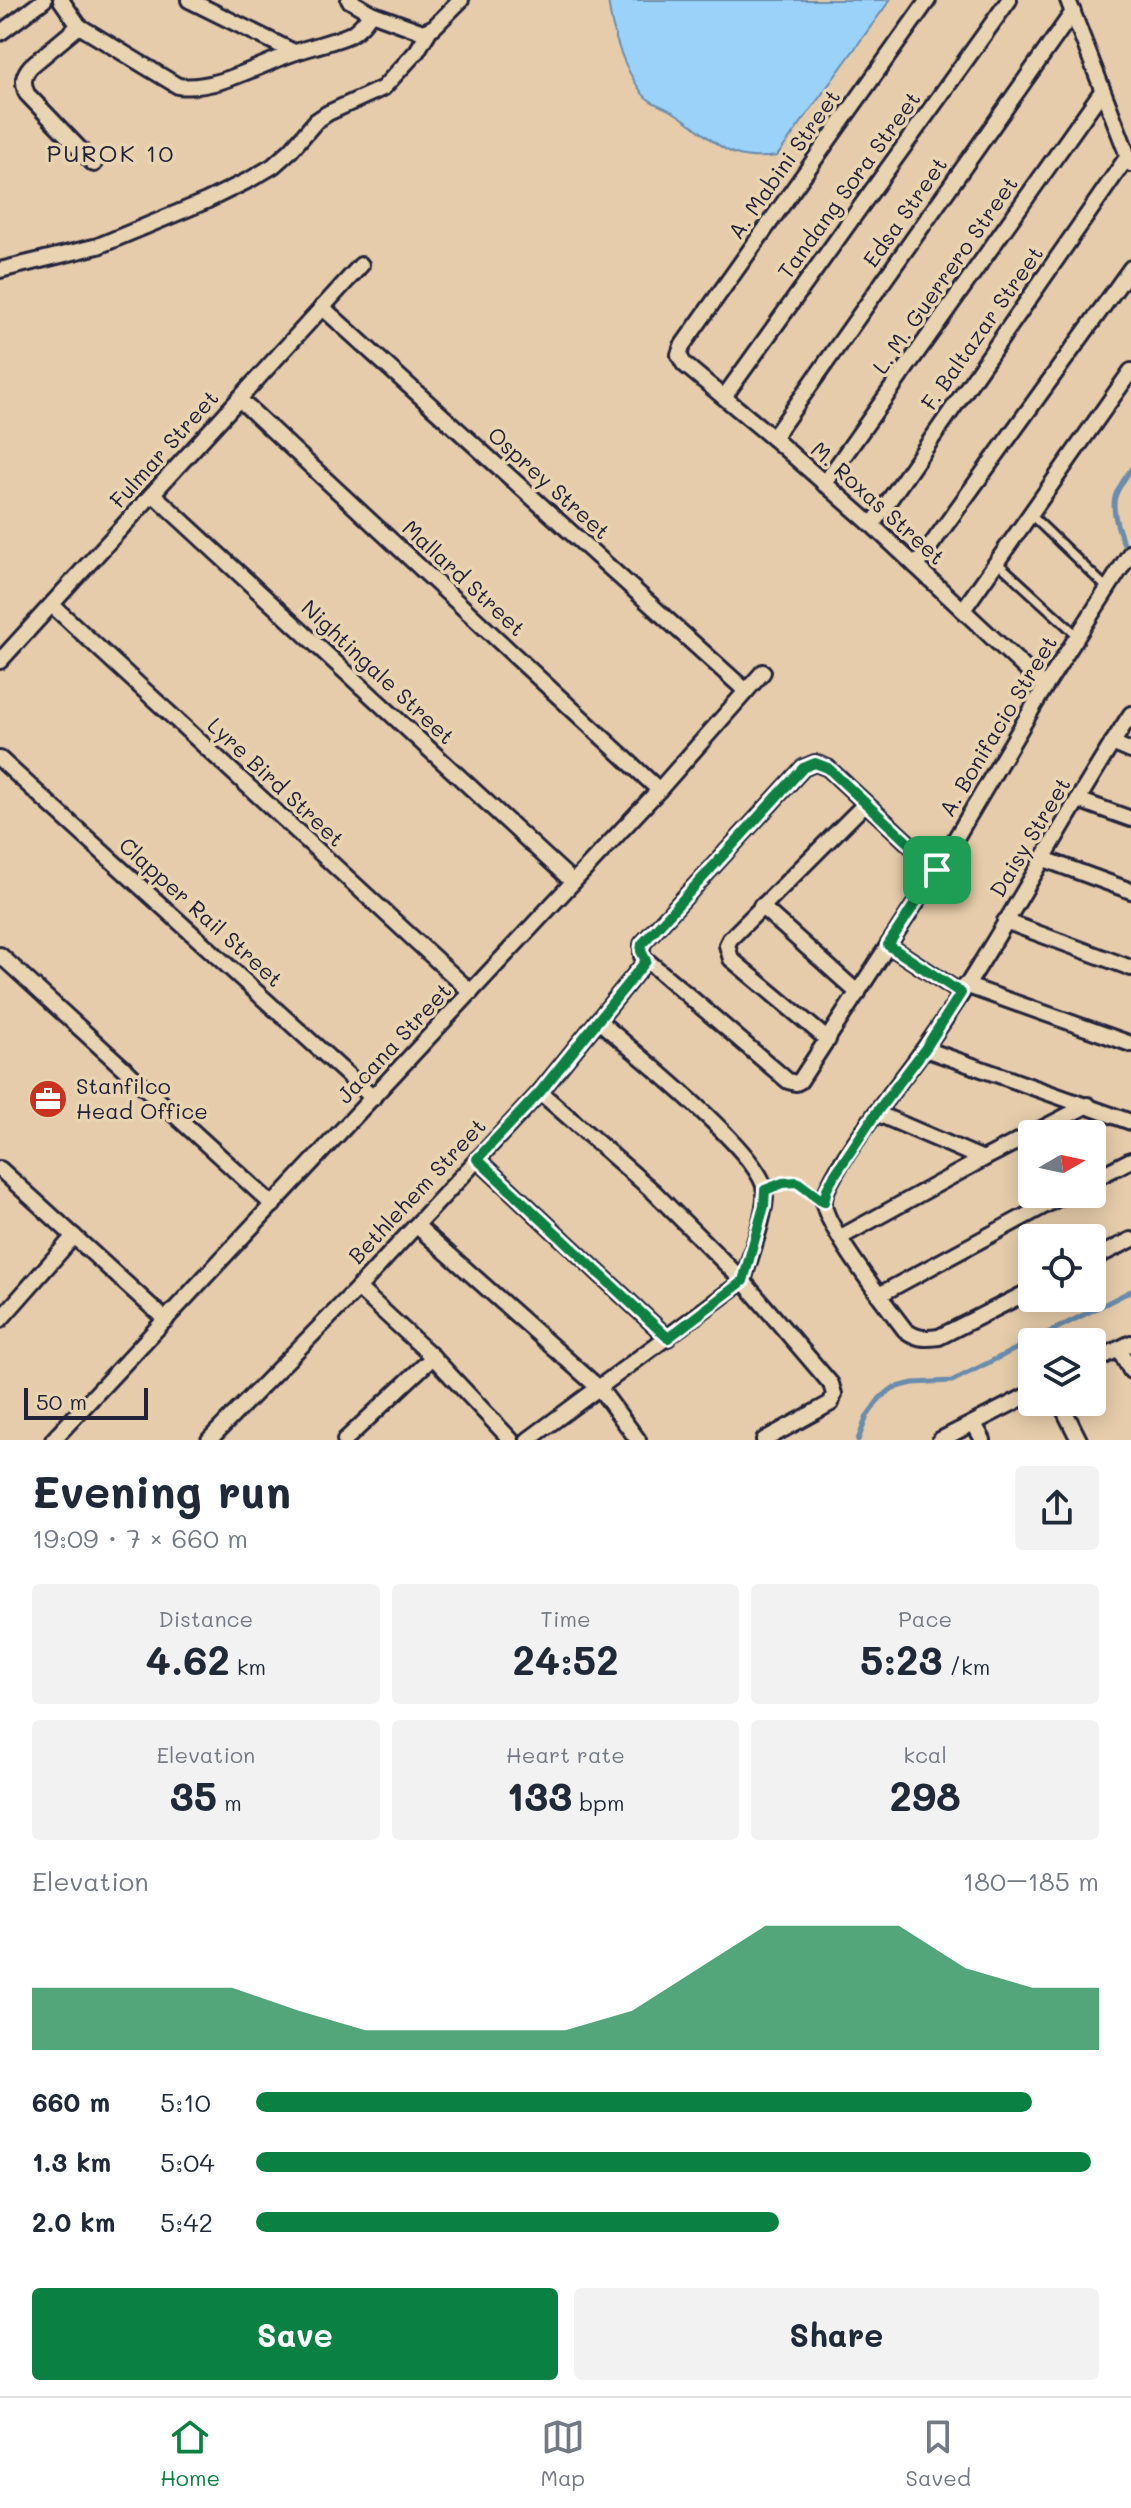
<!DOCTYPE html>
<html lang="en">
<head>
<meta charset="utf-8">
<style>
  :root { --surface:#fff; --page:#f2f2f3; --text:#1f2937; --muted:#747a83; --line:#e0e1e3; --accent:#0b8043 }
  body { margin:0; font-family:Mali,sans-serif; background:var(--page); color:var(--text); height:100vh; display:flex; flex-direction:column; font-size:30px; white-space:nowrap }
  * { box-sizing:border-box; margin:0 }
  p { font-size:26px; color:var(--muted) }
  .icon { flex:none; width:44px; height:44px; fill:none; stroke:currentColor; stroke-width:2; stroke-linecap:round; stroke-linejoin:round }
  .map { position:relative; height:1440px; overflow:hidden }
  .details { display:flex; flex-direction:column; background:var(--surface); flex:1 }
  .details>* { flex:none }
  .needle { width:52px; rotate:81deg }
  .buttons { position:absolute; left:1018px; top:1120px; display:grid; gap:16px }
  .buttons a { display:grid; place-items:center; width:88px; height:88px; border-radius:8px; background:var(--surface); box-shadow:0 4px 20px #0003; font-size:40px }
  .scale { position:absolute; left:24px; bottom:20px; width:124px; box-sizing:border-box; padding-left:8px; border:4px solid #22223b; border-top:0; font-size:22px; line-height:28px; white-space:nowrap; color:#22223b; -webkit-text-stroke:6px #e9d4b2; paint-order:stroke }
  .pin { position:absolute; display:grid; place-items:center; width:68px; height:68px; color:#fff; margin:-34px; border-radius:16px; box-shadow:0 4px 12px #0006 }
  .round { display:grid; place-items:center; flex:none; width:84px; height:84px; border-radius:8px; background:var(--page) }
  .head { display:flex; align-items:center; justify-content:space-between; height:136px; padding:0 32px }
  h1 { font-size:44px; font-weight:700; line-height:60px }
  .figures { display:grid; grid-template-columns:repeat(3,1fr); gap:12px; height:136px; padding:8px 32px }
  .figures div { display:grid; align-content:center; border-radius:8px; background:var(--page); text-align:center }
  .figures b { font-size:40px; font-weight:700 }
  .figures small { font-size:22px; font-weight:400 }
  .figures p { font-size:22px }
  .chart { height:224px; padding:16px 32px }
  .chart p { display:flex; justify-content:space-between }
  .chart svg { width:100%; height:144px; margin-top:8px; fill:var(--accent); opacity:.7 }
  .cta { display:flex; gap:16px; margin-top:auto; padding:16px 32px }
  .cta a { flex:1; height:92px; border-radius:8px; background:var(--accent); color:#fff; font-size:32px; font-weight:700; line-height:92px; text-align:center }
  .cta a+a { background:var(--page); color:var(--text) }
  ul { padding:0 32px; list-style:none; font-size:26px }
  li { display:grid; grid-template-columns:128px 96px 1fr; align-items:center; height:60px }
  li i { height:20px; border-radius:10px; background:var(--accent) }
  .menu { display:flex; justify-content:space-around; align-items:center; height:112px; border-top:2px solid var(--line); background:var(--surface); font-size:22px; color:var(--muted) }
  .menu a { display:grid; justify-items:center; gap:4px }
  .menu .current { color:var(--accent) }
  .map>svg:first-child { display:block }
  .water { fill:#9ad2f9; stroke:#6a8cad; stroke-width:2 }
  .lines { fill:none; stroke-linecap:round; stroke-linejoin:round }
  .stream { stroke:#6a8cad; stroke-width:5 }
  .lane-casing { stroke:#22223b; stroke-width:13 }
  .street-casing { stroke:#22223b; stroke-width:20 }
  .path { stroke:#22223b; stroke-width:3; stroke-dasharray:8 6; stroke-linecap:butt }
  .lane { stroke:#e9d4b2; stroke-width:7 }
  .street { stroke:#e9d4b2; stroke-width:14 }
  .route-casing { stroke:#fff; stroke-width:16 }
  .route { stroke:#0b8043; stroke-width:10 }
  .labels { text-anchor:middle; stroke-width:7; stroke-linejoin:round; paint-order:stroke }
  .street-label { font-size:22px; fill:#22223b; stroke:#e9d4b2 }
  .poi-label { font-size:22px; fill:#22223b; stroke:#e9d4b2; text-anchor:start }
  .neighbourhood-label { font-size:24px; letter-spacing:2px; fill:#22223b; stroke:#e9d4b2 }
</style>
</head>
<body>
<div class="map">
<svg width="1131" height="1440" viewBox="0 0 1131 1440">
  <rect width="100%" height="100%" fill="#e6ccaa"/>
  <filter id="ink" filterUnits="userSpaceOnUse"><feTurbulence type="fractalNoise" baseFrequency=".0125" numOctaves="2"/><feDisplacementMap in="SourceGraphic" scale="16" xChannelSelector="R" yChannelSelector="G"/><feConvolveMatrix kernelMatrix="1 2 1 2 8 2 1 2 1" color-interpolation-filters="sRGB"/></filter>
  <g filter="url(#ink)">
    <path class="water" d="M608 0H890L777 156C722 164 715 137 673 112 663 106 649 103 642 93 623 66 612 32 608 0Z"/>
    <g class="lines">
      <g class="stream">
        <path d="M1128 553C1121 539 1111 513 1115 497 1118 487 1126 477 1131 469"/>
        <polyline points="858,1440 867,1416 880,1398 893,1388 913,1383 952,1381 1131,1291"/>
      </g>
      <g class="lane-casing">
        <g id="lane">
          <polyline points="1030,514 1108,589"/>
          <polyline points="997,562 1078,636"/>
        </g>
      </g>
      <g class="street-casing">
        <g id="street">
          <path d="M61 0 79 26 178 86C216 91 260 64 296 52 313 46 333 42 349 35 359 30 365 22 371 13"/>
          <polyline points="189,0 294,52"/>
          <polyline points="349,0 371,13 423,32 434,27 461,0"/>
          <polyline points="928,0 682,346 679,355 684,364 773,438 872,525 1045,687"/>
          <polyline points="1068,0 1131,164"/>
          <path d="M79 26 31 66C23 75 22 82 27 94L94 164"/>
          <polyline points="0,33 44,0"/>
          <polyline points="0,270 98,246 206,201 251,179 273,166 291,150 316,121 328,113 383,88 417,51 429,31"/>
          <polyline points="322,307 746,691"/>
          <polyline points="724,397 1009,0"/>
          <polyline points="239,399 659,790"/>
          <polyline points="773,438 1073,12"/>
          <polyline points="824,484 1102,91"/>
          <polyline points="153,494 573,882"/>
          <polyline points="872,525 1128,156"/>
          <polyline points="916,566 1131,268"/>
          <polyline points="52,605 471,992"/>
          <polyline points="963,610 1131,371"/>
          <polyline points="0,661 361,265"/>
          <polyline points="1112,743 1131,751"/>
          <polyline points="0,759 373,1098"/>
          <polyline points="1078,800 1131,819"/>
          <polyline points="1044,859 1131,891"/>
          <polyline points="937,870 828,768 815,763 803,768 642,944 642,956 788,1081 796,1083 800,1081 937,870 1045,687 1131,552"/>
          <polyline points="761,906 858,993"/>
          <polyline points="1005,921 1131,968"/>
          <polyline points="888,945 961,993"/>
          <polyline points="0,955 273,1205"/>
          <polyline points="965,985 1131,1044"/>
          <path d="M598 1020C631 1050 762 1153 765 1191 767 1212 749 1259 743 1281"/>
          <polyline points="828,1040 731,959 727,945 730,939 865,804"/>
          <polyline points="925,1049 1131,1122"/>
          <polyline points="540,1092 654,1192 743,1281 831,1384 834,1394 831,1403 764,1440"/>
          <polyline points="876,1113 983,1159"/>
          <polyline points="477,1159 668,1338"/>
          <polyline points="0,1169 166,1320"/>
          <polyline points="1092,1180 1131,1160"/>
          <polyline points="417,1226 600,1389 638,1440"/>
          <polyline points="841,1237 983,1159 1088,1105"/>
          <polyline points="1092,1259 1131,1240"/>
          <polyline points="358,1288 433,1357 511,1440"/>
          <path d="M1032 1290 939 1337C924 1339 917 1339 905 1330 889 1309 824 1224 824 1203 823 1180 885 1101 901 1080 989 966 1052 834 1131 714"/>
          <polyline points="879,1295 1066,1194"/>
          <polyline points="0,1320 74,1236"/>
          <polyline points="1119,1349 1131,1371"/>
          <polyline points="1092,1362 1131,1343"/>
          <polyline points="1060,1402 1079,1440"/>
          <polyline points="974,1424 983,1440"/>
          <polyline points="53,1440 659,790 763,672"/>
          <polyline points="209,1440 358,1288 540,1092 646,961"/>
          <polyline points="345,1440 433,1357"/>
          <polyline points="528,1440 743,1281"/>
          <polyline points="940,1440 1032,1393"/>
        </g>
      </g>
      <polyline class="path" points="779,1185 797,1182 811,1193"/>
      <use href="#lane" class="lane"/>
      <use href="#street" class="street"/>
    </g>
  </g>
  <g class="lines" filter="url(#ink)">
    <g class="route-casing">
      <polygon id="route" points="815,763 828,768 937,870 888,945 961,993 925,1049 876,1113 834,1176 827,1189 824,1202 797,1182 783,1183 765,1190 764,1206 743,1281 668,1338 477,1159 540,1092 646,961 641,951 642,944 803,768"/>
    </g>
    <use href="#route" class="route"/>
  </g>
  <defs>
    <g id="office-disc" transform="scale(2)"><circle r="9.5" fill="#c8321e" stroke="#e9d4b2"/><path d="M-6-3h4V-5.5h4V-3h4V5H-6ZM-1-4.5V-3h2v-1.5ZM-6 0V1H6V0Z" fill="#fff"/></g>
  </defs>
  <g fill-rule="evenodd">
    <use href="#office-disc" x="48" y="1099"/>
  </g>
  <g class="labels">
    <g class="street-label">
      <text transform="translate(784 164) rotate(-55)" y="8">A. Mabini Street</text>
      <text transform="translate(849 185) rotate(-54)" y="8">Tandang Sora Street</text>
      <text transform="translate(905 212) rotate(-55)" y="8">Edsa Street</text>
      <text transform="translate(945 275) rotate(-55)" y="8">L. M. Guerrero Street</text>
      <text transform="translate(982 328) rotate(-55)" y="8">F. Baltazar Street</text>
      <text transform="translate(164 449) rotate(-48)" y="8">Fulmar Street</text>
      <text transform="translate(549 483) rotate(42)" y="8">Osprey Street</text>
      <text transform="translate(878 503) rotate(42)" y="8">M. Roxas Street</text>
      <text transform="translate(464 578) rotate(43)" y="8">Mallard Street</text>
      <text transform="translate(378 672) rotate(43)" y="8">Nightingale Street</text>
      <text transform="translate(998 726) rotate(-59)" y="8">A. Bonifacio Street</text>
      <text transform="translate(276 782) rotate(43)" y="8">Lyre Bird Street</text>
      <text transform="translate(1030 837) rotate(-59)" y="8">Daisy Street</text>
      <text transform="translate(201 912) rotate(42)" y="8">Clapper Rail Street</text>
      <text transform="translate(394 1043) rotate(-47)" y="8">Jacana Street</text>
      <text transform="translate(417 1191) rotate(-47)" y="8">Bethlehem Street</text>
    </g>
    <g class="poi-label">
      <text x="76" y="1094">Stanfilco<tspan x="76" dy="25">Head Office</tspan></text>
    </g>
    <g class="neighbourhood-label">
      <text x="111" y="162">PUROK 10</text>
    </g>
  </g>
</svg>
<div class="buttons">
<a><svg class="needle" viewBox="-14 -14 28 28"><path d="M0-13l5 13h-10z" fill="#e53935"/><path d="M0 13l5-13h-10z" fill="#747a83"/></svg></a>
<a><svg class="icon" aria-label="locate" viewBox="0 0 24 24"><circle cx="12" cy="12" r="6"/><path d="M12 2v4M12 18v4M2 12h4M18 12h4"/></svg></a>
<a><svg class="icon" aria-label="layers" viewBox="0 0 24 24"><path d="M12 4l9 5-9 5-9-5zM3 14l9 5 9-5"/></svg></a>
</div>
<div class="scale">50 m</div>
<div class="pin" style="left:937px;top:870px;background:#1e9e55"><svg class="icon" aria-label="arrive" viewBox="0 0 24 24"><path d="M6 21V4h12l-3 4 3 4H6"/></svg></div>
</div>
<section class="details">
<div class="head"><div><h1>Evening run</h1><p>19:09 · 7 × 660 m</p></div><a class="round"><svg class="icon" aria-label="share" viewBox="0 0 24 24"><path d="M12 15V3M7 8l5-5 5 5M5 13v7h14v-7"/></svg></a></div>
<div class="figures">
<div><p>Distance</p><b>4.62<small> km</small></b></div>
<div><p>Time</p><b>24:52</b></div>
<div><p>Pace</p><b>5:23<small> /km</small></b></div>
</div>
<div class="figures">
<div><p>Elevation</p><b>35<small> m</small></b></div>
<div><p>Heart rate</p><b>133<small> bpm</small></b></div>
<div><p>kcal</p><b>298</b></div>
</div>
<div class="chart"><p><span>Elevation</span>180–185 m</p>
<svg viewBox="0 0 160 44" preserveAspectRatio="none"><path d="M0 44V25L10 25L20 25L30 25L40 32L50 38L60 38L70 38L80 38L90 32L100 19L110 6L120 6L130 6L140 19L150 25L160 25V44z"/></svg>
</div>
<ul>
<li><b>660 m</b>5:10<i style="width:92%"></i></li>
<li><b>1.3 km</b>5:04<i style="width:99%"></i></li>
<li><b>2.0 km</b>5:42<i style="width:62%"></i></li>
</ul>
<div class="cta"><a>Save</a><a>Share</a></div>
</section>
<nav class="menu">
<a class="current"><svg class="icon" aria-label="home" viewBox="0 0 24 24"><path d="M3 11l9-7 9 7M6 9v11h12V9"/></svg>Home</a>
<a><svg class="icon" aria-label="map" viewBox="0 0 24 24"><path d="M3 6l6-2 6 2 6-2v14l-6 2-6-2-6 2zM9 4v14M15 6v14"/></svg>Map</a>
<a><svg class="icon" aria-label="saved" viewBox="0 0 24 24"><path d="M7 4h10v16l-5-4-5 4z"/></svg>Saved</a>
</nav>
</body>
</html>
